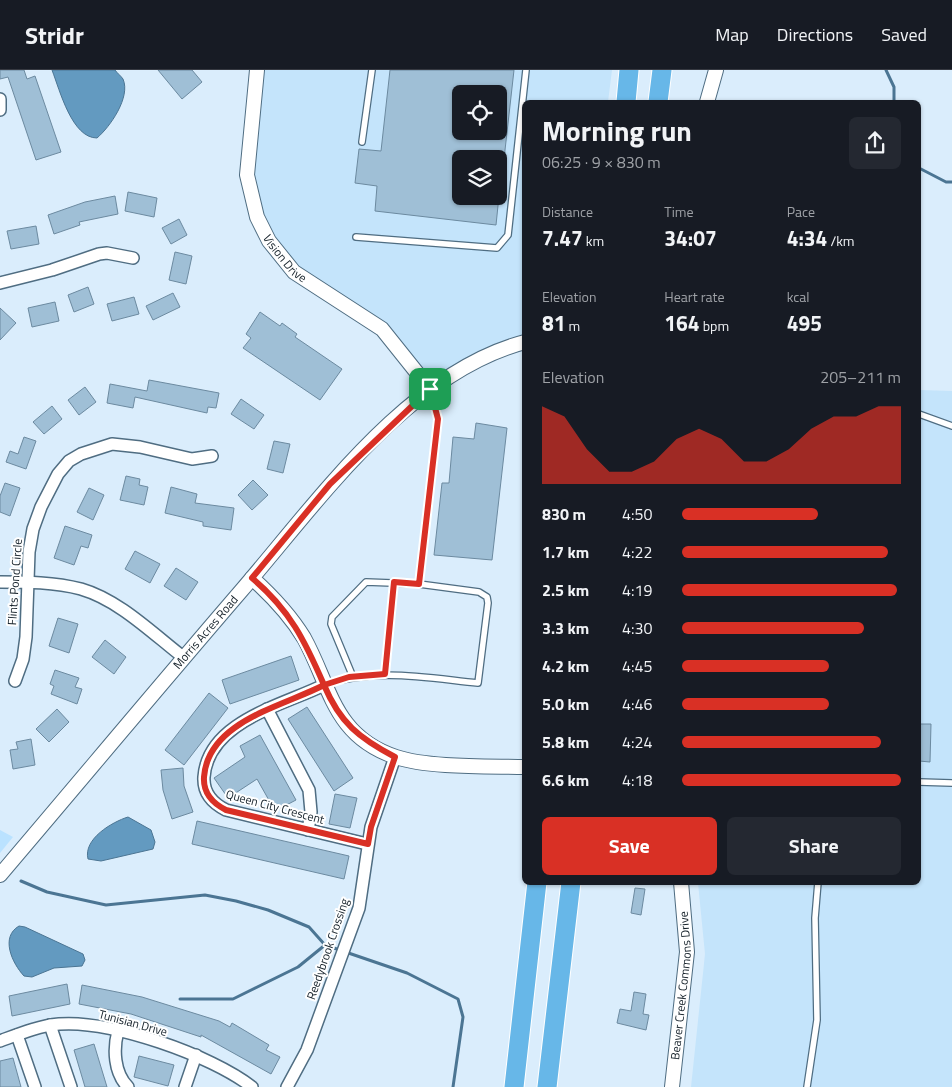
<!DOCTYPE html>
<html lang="en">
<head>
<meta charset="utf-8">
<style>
  :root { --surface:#171b24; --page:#242831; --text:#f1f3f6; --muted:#9ea1a6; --line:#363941; --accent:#d93025 }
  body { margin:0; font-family:"Titillium Web",sans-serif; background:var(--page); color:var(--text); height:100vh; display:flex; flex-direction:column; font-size:19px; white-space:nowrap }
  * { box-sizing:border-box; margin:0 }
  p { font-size:16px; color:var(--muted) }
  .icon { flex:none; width:28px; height:28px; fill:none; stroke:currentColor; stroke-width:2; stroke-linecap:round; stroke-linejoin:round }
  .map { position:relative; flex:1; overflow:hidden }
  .side { position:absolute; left:522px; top:30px; width:399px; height:785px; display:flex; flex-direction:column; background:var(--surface); border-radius:8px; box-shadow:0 1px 4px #0004 }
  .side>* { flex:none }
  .buttons { position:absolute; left:452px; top:15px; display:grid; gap:10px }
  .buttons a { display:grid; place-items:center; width:55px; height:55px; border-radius:8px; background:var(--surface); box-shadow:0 1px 4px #0004; font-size:25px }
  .pin { position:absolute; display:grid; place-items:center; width:42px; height:42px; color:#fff; margin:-21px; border-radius:10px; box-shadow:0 2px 8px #0006 }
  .round { display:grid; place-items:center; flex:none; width:52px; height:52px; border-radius:8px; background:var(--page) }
  .overview { display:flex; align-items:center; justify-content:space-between; height:85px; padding:0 20px }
  h1 { font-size:28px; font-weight:700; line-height:38px }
  .stats { display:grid; grid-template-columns:repeat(3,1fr); gap:8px; height:85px; padding:5px 20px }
  .stats div { display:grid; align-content:center }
  .stats b { font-size:21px; font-weight:700 }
  .stats small { font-size:14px; font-weight:400 }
  .stats p { font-size:14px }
  .chart { height:140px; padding:10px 20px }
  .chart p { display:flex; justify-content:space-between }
  .chart svg { width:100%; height:90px; margin-top:5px; fill:var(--accent); opacity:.7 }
  .primary-button { display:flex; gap:10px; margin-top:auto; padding:10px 20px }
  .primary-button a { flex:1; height:58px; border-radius:8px; background:var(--accent); color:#fff; font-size:20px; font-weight:700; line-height:58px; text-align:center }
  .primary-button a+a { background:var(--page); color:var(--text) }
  ul { padding:0 20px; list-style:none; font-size:16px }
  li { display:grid; grid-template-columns:80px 60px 1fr; align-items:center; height:38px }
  li i { height:12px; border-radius:6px; background:var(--accent) }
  header { display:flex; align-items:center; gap:30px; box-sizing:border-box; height:70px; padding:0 25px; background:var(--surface); border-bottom:1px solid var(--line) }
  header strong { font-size:24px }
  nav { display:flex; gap:28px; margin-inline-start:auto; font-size:18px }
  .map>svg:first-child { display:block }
  .built { fill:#c4e4fb; fill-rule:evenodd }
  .green { fill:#bae2ff }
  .water { fill:#639ac0; stroke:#4b7593 }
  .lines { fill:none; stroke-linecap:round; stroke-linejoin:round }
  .stream { stroke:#4b7593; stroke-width:3 }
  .building { fill:#9fbfd6; stroke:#6c8aa0; fill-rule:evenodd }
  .service-casing { stroke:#4f6d82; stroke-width:8 }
  .minor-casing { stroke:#4f6d82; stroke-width:14 }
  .tertiary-casing { stroke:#4f6d82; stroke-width:16 }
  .trunk-casing { stroke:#fff; stroke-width:21 }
  .service { stroke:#fff; stroke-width:5.5 }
  .minor { stroke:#fff; stroke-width:11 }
  .tertiary { stroke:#fff; stroke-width:14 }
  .trunk { stroke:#67b7e8; stroke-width:19 }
  .route-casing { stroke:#fff; stroke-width:10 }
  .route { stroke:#d93025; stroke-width:6 }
  .labels { text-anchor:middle; stroke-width:4; stroke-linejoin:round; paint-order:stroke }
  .street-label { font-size:12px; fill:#142029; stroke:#fff }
</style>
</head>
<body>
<header>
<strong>Stridr</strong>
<nav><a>Map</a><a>Directions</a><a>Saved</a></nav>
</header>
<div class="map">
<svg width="952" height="1017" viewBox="0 0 952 1017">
  <rect width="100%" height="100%" fill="#daedfc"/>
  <g class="built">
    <path d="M257 0H612L608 32H525V268L430 319 395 274 294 202 252 129ZM461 24H499V61H461ZM461 89H499V126H461Z"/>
    <polygon points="919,320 952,321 952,1017 691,1017 705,884 698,813 919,812"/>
  </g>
  <polygon class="green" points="0,760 13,767 0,783"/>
  <g class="water">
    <path d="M52 0H115C117 3 121 6 123 9 131 27 110 57 97 68 72 68 60 21 52 0Z"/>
    <path d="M128 747 151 760 155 772 153 779 101 791 88 789C83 769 112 752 128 747Z"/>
    <path d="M19 856 25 857 83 884 85 890 82 896 54 898 32 907 24 906C12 893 0 867 19 856Z"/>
  </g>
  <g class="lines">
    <g class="stream">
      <polyline points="886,0 894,17 894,32"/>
      <polyline points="919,98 946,112 952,112"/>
      <polyline points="21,811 47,822 106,835 205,825 236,831 268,840 309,857 325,875 407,903 458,929 463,947 453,1017"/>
      <polyline points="180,929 233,929 298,897 325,875"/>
    </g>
  </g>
  <g class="building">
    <polygon points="0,0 24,0 27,9 35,6 61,82 36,90 8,7 0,9"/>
    <polygon points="158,0 192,0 202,12 182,29"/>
    <path d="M390 0H514L504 89H461V126H499L496 155 375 141 377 116 355 113 359 79 381 81ZM461 24H499V61H461Z"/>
    <polygon points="128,122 157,128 154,147 125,141"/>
    <polygon points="115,126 118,144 79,152 80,155 54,164 48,145 85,132"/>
    <polygon points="179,149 187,165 171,174 162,158"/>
    <polygon points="36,156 39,174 11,179 7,161"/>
    <polygon points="175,182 192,186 186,214 169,210"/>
    <polygon points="88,217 94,234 74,242 68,225"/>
    <polygon points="173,223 180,237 153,250 146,236"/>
    <polygon points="134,227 139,244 112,251 107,234"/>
    <polygon points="55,232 59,251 32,257 28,238"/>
    <polygon points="0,238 16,253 0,270"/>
    <polygon points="260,242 280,256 282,253 297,264 295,267 342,299 320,330 243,278 251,268 246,264"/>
    <polygon points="149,310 219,323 216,338 208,337 207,343 135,327 133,338 107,333 110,314 147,321"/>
    <polygon points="85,317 96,332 79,345 68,330"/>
    <polygon points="241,329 264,345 254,359 231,344"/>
    <polygon points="52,336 62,349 44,364 33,352"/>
    <polygon points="476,353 507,358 492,490 434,485 442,413 449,413 453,367 474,369"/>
    <polygon points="24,367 36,371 26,399 6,392 10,381 18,384"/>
    <polygon points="274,371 290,374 283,403 267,399"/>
    <polygon points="126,406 140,409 139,415 148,417 144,435 120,430"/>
    <polygon points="253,410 268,425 252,440 238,425"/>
    <polygon points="5,413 20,418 10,446 0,442 0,426"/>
    <polygon points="171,417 197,424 195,433 234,438 231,460 203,456 203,452 165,443"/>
    <polygon points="89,418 104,425 93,450 77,442"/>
    <polygon points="65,456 92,465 88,478 81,476 74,495 54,488"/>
    <polygon points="135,481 160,494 150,513 125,499"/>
    <polygon points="176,498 198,512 186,530 164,516"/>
    <polygon points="58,548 78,554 69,583 49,576"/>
    <polygon points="105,570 126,587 114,604 92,587"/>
    <polygon points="291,586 299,610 230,634 222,610"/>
    <polygon points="55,600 79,608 75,617 82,619 77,634 51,624 54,616 50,614"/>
    <polygon points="209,623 228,638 184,695 165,680"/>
    <polygon points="307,637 353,708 334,721 288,649"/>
    <polygon points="57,639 69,652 49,672 36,659"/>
    <polygon points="919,654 931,654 930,692 919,691"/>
    <polygon points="260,665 296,730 275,741 257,709 228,728 214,708 245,687 240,676"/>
    <polygon points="31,669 35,695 13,699 10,680 18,679 16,672"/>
    <polygon points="183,698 184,716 193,742 172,749 163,720 161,700"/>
    <polygon points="335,724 357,728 350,758 329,754"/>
    <polygon points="197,751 349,786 344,809 192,774"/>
    <polygon points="635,818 645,819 641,845 631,843"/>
    <polygon points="67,914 70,934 12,946 9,926"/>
    <polygon points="82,915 142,927 219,951 230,957 232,953 269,975 266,980 280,987 271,1004 201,965 201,967 131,944 79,934"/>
    <polygon points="634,922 646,924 643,944 649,945 646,960 617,953 620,939 631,941"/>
    <polygon points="94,974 107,1017 85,1017 74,980"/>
    <polygon points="139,986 174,995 168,1016 134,1007"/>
    <polygon points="13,988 21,1017 0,1017 0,991"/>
  </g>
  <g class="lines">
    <g class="service-casing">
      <g id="service">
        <polyline points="362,72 372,0"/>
        <polyline points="356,167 497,178 508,165 526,0"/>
        <polyline points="919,344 952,356"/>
        <polyline points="385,603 394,512"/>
        <polyline points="353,607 331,554 332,547 366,512 419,514"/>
        <path d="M326 614C377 598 427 608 478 613L488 533 487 527 479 522 419 514 438 349 431 321"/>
        <polyline points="919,712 952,713"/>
        <polyline points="807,1017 817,950 815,848 818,812"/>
      </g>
    </g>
    <g class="minor-casing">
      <g id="minor">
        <polyline points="0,29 0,40"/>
        <polyline points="0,213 52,200 99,184 107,183 133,188"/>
        <path d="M0 512C27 512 54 512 81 519 119 530 152 563 183 587"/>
        <polyline points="15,611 23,589 26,567 29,482 33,459 41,437 58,404 69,391 81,384 112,374 140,377 192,389 212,386"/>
        <path d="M324 615C284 635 208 651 204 707 203 723 212 733 226 740L367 774"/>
        <polyline points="267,639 309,720 311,742 308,760"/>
        <polyline points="50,955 71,1017"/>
        <path d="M118 961C113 979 114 1003 128 1017"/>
        <polyline points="17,965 35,1017"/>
        <path d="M0 971C19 964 38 956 59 954 111 950 211 985 252 1017"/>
        <polyline points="185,1017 196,985"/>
        <polyline points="287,1017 307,980 359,838 371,757 395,687"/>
      </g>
    </g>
    <g class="tertiary-casing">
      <g id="tertiary">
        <path id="s1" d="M257 0 247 105 257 147 269 171 294 202 382 259 430 319"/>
        <polyline points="707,32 716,0"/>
        <path d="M252 508C272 526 290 545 304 568 331 617 333 666 396 687 429 698 489 696 525 697"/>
        <path id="s2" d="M0 805C80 711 160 615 241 521 317 433 407 303 525 272"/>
        <path id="s3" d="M672 1017 687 882 681 812"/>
      </g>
    </g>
    <g class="trunk-casing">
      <g id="trunk">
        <polyline points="626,32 629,0"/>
        <polyline points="658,32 662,0"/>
        <polyline points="514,1017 537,812"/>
        <polyline points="547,1017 571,812"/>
      </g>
    </g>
    <use href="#service" class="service"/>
    <use href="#minor" class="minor"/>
    <use href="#tertiary" class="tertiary"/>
    <use href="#trunk" class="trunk"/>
  </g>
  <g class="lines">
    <g class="route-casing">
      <path id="route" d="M430 319 330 414 252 508C290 540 305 571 324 615 284 636 208 651 204 707 203 723 212 733 226 740L368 774 371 757 395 687C359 668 340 653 324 615L349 607 385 604 394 512 419 514 438 349 430 319"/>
    </g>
    <use href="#route" class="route"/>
  </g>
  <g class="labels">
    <g class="street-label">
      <text dy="4" stroke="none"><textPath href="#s1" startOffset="199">Vision Drive</textPath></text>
      <text transform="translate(15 512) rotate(-86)" y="4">Flints Pond Circle</text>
      <text dy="4" stroke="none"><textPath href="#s2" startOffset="318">Morris Acres Road</textPath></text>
      <text transform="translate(275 737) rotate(15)" y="4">Queen City Crescent</text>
      <text transform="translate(328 879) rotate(-71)" y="4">Reedybrook Crossing</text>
      <text dy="4" stroke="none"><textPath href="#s3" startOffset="102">Beaver Creek Commons Drive</textPath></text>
      <text transform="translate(133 953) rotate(15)" y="4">Tunisian Drive</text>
    </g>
  </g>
</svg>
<div class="buttons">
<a><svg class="icon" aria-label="locate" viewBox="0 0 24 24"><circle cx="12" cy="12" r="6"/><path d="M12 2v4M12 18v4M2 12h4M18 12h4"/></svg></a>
<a><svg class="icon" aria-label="layers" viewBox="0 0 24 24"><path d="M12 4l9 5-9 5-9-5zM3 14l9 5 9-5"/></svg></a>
</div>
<div class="pin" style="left:430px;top:319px;background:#1e9e55"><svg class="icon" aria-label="arrive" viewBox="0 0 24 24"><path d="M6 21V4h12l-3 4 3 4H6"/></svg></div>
<section class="side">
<div class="overview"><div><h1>Morning run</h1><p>06:25 · 9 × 830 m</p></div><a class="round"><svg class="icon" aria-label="share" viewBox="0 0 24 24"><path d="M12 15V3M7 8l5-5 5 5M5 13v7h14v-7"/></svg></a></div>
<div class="stats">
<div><p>Distance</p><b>7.47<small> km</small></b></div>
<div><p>Time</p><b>34:07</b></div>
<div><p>Pace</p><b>4:34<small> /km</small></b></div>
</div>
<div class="stats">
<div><p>Elevation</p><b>81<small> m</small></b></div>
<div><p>Heart rate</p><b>164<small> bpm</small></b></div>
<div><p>kcal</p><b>495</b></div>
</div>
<div class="chart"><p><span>Elevation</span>205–211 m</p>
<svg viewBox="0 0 160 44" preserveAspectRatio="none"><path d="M0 44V6L10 11L20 27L30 38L40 38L50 33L60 22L70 17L80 22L90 33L100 33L110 27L120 17L130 11L140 11L150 6L160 6V44z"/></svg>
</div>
<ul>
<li><b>830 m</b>4:50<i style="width:62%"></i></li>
<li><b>1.7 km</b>4:22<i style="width:94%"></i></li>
<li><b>2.5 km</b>4:19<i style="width:98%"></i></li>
<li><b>3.3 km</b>4:30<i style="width:83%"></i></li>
<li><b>4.2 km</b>4:45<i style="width:67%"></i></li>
<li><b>5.0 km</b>4:46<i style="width:67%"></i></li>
<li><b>5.8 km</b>4:24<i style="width:91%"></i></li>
<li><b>6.6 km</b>4:18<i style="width:100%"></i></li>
</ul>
<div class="primary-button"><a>Save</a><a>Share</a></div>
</section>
</div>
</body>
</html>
